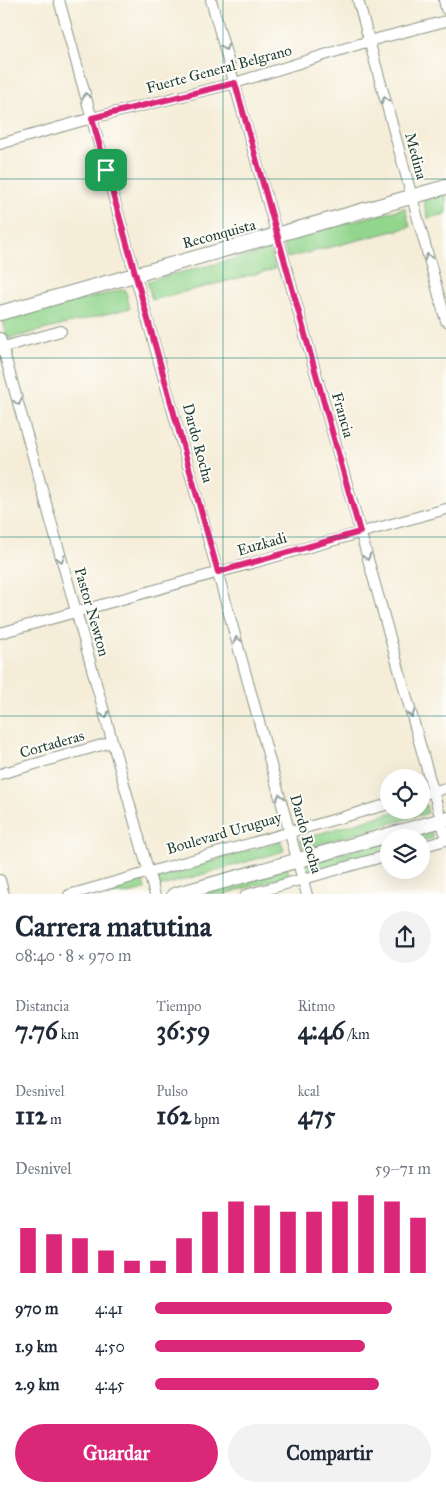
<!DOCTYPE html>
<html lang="es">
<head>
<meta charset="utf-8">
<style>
  :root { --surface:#fff; --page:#f2f2f3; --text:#1f2937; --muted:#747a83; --accent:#db2777 }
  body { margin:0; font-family:"IM FELL Great Primer",serif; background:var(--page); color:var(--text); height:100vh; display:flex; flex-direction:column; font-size:19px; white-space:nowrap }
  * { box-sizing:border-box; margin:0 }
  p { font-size:16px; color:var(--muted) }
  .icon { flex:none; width:28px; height:28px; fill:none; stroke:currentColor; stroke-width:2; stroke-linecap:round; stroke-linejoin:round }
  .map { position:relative; height:894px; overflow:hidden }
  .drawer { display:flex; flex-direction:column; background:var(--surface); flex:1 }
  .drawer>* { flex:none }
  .tools { position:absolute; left:380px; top:769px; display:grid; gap:10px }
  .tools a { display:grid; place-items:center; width:50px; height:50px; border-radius:50%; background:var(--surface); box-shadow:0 5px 20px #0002; font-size:25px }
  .pin { position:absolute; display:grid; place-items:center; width:42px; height:42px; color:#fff; margin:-21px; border-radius:10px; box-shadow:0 2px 8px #0006 }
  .round { display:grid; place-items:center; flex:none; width:52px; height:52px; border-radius:26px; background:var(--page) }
  .head { display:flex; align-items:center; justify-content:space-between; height:85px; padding:0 15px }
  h1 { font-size:28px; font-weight:800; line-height:38px }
  .stats { display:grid; grid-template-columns:repeat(3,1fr); gap:8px; height:85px; padding:5px 15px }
  .stats div { display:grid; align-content:center }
  .stats b { font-size:25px; font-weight:800 }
  .stats small { font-size:14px; font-weight:400 }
  .stats p { font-size:14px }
  .chart { height:140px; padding:10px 15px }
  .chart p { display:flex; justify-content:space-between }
  .chart svg { width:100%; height:90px; margin-top:5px; stroke:var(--accent); stroke-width:6 }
  .cta { display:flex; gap:10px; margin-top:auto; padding:10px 15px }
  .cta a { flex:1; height:58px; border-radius:30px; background:var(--accent); color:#fff; font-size:20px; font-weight:800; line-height:58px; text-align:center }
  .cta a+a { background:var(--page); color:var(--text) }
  ul { padding:0 15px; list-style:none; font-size:16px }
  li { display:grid; grid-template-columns:80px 60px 1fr; align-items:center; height:38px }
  li i { height:12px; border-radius:6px; background:var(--accent) }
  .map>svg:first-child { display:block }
  .green { fill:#92d58d; stroke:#588960 }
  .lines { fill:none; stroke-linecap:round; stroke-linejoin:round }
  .street-casing { stroke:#8a9586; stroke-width:12 }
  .secondary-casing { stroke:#8a9586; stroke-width:16 }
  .street { stroke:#fff; stroke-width:10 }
  .secondary { stroke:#fff; stroke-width:14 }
  .oneway { stroke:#8f9e9a }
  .route-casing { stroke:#fff; stroke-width:10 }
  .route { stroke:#db2777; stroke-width:6 }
  .grid { fill:none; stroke:#0f766e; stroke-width:1; stroke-opacity:0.55 }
  .labels { text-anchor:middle; stroke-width:4; stroke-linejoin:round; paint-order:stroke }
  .street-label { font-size:15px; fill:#1f3d34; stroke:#fdfcf7 }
</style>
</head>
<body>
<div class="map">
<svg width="446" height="895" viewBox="0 0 446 895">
  <rect width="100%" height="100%" fill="#fdfcf7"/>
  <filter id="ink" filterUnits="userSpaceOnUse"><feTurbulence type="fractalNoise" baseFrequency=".02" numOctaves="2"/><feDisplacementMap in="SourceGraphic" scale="10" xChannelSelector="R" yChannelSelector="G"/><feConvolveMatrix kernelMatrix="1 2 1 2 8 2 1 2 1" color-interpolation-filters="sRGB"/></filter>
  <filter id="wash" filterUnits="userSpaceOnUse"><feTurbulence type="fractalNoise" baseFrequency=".0096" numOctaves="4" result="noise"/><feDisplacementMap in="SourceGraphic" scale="20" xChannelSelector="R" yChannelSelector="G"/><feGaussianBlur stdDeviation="1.12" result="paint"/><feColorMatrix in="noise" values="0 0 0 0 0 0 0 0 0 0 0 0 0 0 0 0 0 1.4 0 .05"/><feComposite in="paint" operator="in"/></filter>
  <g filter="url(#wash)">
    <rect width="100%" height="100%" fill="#f5edd8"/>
    <g class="green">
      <polygon points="446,194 446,214 428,218 423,200"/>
      <polygon points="405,208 410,227 287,258 282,239"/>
      <polygon points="270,250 275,269 152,300 147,281"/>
      <polygon points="125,289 130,308 7,339 2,320"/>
      <polygon points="425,803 428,813 303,849 300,839 401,810 421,810 421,804"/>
      <polygon points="431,828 433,838 421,841 421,838 398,838"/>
      <polygon points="389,840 389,851 309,874 306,864"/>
      <polygon points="281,841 284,851 159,887 156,877"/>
      <polygon points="287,866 289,876 224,894 187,895"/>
      <polygon points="143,880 145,890 128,894 91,894"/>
    </g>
  </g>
  <g filter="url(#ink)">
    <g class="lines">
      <g class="street-casing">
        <g id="street">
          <polyline points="59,0 307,895"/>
          <polyline points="211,0 446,837"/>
          <polyline points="358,0 446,321"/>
          <polyline points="444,0 446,9"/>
          <polyline points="0,144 92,118 235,83 369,41 446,21"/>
          <polyline points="0,338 155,895"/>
          <polyline points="0,348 61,331"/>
          <polyline points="0,633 446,509"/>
          <polyline points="0,774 112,742"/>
          <polyline points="421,795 446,788"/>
          <polyline points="421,847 446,840"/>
          <polyline points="0,880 4,895"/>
          <polyline points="69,895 389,804"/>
          <polyline points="246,895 389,855"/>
        </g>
      </g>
      <g class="secondary-casing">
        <g id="secondary">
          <polyline points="0,313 446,187"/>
          <polyline points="174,895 446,819"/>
        </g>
      </g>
      <use href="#street" class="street"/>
      <use href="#secondary" class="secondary"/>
    </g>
    <defs><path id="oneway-chevron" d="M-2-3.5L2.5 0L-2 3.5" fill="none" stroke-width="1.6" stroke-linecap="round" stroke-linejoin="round" transform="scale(1.25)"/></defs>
    <g class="oneway">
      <use href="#oneway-chevron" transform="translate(225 47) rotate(74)"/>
      <use href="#oneway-chevron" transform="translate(86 96) rotate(-105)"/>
      <use href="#oneway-chevron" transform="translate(385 100) rotate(-105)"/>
      <use href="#oneway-chevron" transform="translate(428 257) rotate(-105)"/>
      <use href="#oneway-chevron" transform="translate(18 402) rotate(74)"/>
      <use href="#oneway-chevron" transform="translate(367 557) rotate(74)"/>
      <use href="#oneway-chevron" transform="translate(61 559) rotate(74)"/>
      <use href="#oneway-chevron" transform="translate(237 640) rotate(-106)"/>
      <use href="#oneway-chevron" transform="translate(411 714) rotate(74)"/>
      <use href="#oneway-chevron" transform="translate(105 715) rotate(74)"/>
      <use href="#oneway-chevron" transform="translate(280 797) rotate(-106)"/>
    </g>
  </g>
  <g class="lines" filter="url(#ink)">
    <g class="route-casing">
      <polygon id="route" points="235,83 360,532 218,572 92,118"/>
    </g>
    <use href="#route" class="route"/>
  </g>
  <path class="grid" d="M223 0V895M0 179H446M0 358H446M0 537H446M0 716H446"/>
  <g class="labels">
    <g class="street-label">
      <text transform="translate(219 69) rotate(-15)" y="5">Fuerte General Belgrano</text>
      <text transform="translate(416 156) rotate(75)" y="5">Medina</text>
      <text transform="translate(219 234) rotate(-15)" y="5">Reconquista</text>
      <text transform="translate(343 415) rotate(74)" y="5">Francia</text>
      <text transform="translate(198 443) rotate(75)" y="5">Dardo Rocha</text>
      <text transform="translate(262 544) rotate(-16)" y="5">Euzkadi</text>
      <text transform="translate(92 612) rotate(74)" y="5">Pastor Newton</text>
      <text transform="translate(52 744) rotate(-16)" y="5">Cortaderas</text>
      <text transform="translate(224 833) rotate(-16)" y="5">Boulevard Uruguay</text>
      <text transform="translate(306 834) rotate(74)" y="5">Dardo Rocha</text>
    </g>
  </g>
</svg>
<div class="tools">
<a><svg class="icon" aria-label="locate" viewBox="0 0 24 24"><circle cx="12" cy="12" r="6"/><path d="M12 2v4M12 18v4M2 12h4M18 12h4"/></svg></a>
<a><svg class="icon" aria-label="layers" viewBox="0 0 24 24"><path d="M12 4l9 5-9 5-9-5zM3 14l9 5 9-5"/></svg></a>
</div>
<div class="pin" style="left:106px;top:170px;background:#1e9e55"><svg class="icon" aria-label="arrive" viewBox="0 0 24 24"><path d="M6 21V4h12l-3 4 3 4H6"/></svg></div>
</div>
<section class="drawer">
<div class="head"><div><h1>Carrera matutina</h1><p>08:40 · 8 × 970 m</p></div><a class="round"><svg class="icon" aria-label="share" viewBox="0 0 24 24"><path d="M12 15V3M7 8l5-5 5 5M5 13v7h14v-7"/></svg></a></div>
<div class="stats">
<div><p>Distancia</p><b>7.76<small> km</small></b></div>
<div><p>Tiempo</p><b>36:59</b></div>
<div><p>Ritmo</p><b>4:46<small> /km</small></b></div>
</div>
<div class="stats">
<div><p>Desnivel</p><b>112<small> m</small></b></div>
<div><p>Pulso</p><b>162<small> bpm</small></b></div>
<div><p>kcal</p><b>475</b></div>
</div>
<div class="chart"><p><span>Desnivel</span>59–71 m</p>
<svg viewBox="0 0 160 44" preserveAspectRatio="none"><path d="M5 44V22M15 44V25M25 44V27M35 44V33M45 44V38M55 44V38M65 44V27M75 44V14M85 44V9M95 44V11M105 44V14M115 44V14M125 44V9M135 44V6M145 44V9M155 44V17"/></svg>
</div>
<ul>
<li><b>970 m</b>4:41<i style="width:86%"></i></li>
<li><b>1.9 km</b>4:50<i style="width:76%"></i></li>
<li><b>2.9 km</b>4:45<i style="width:81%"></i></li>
</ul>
<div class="cta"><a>Guardar</a><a>Compartir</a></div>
</section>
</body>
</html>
